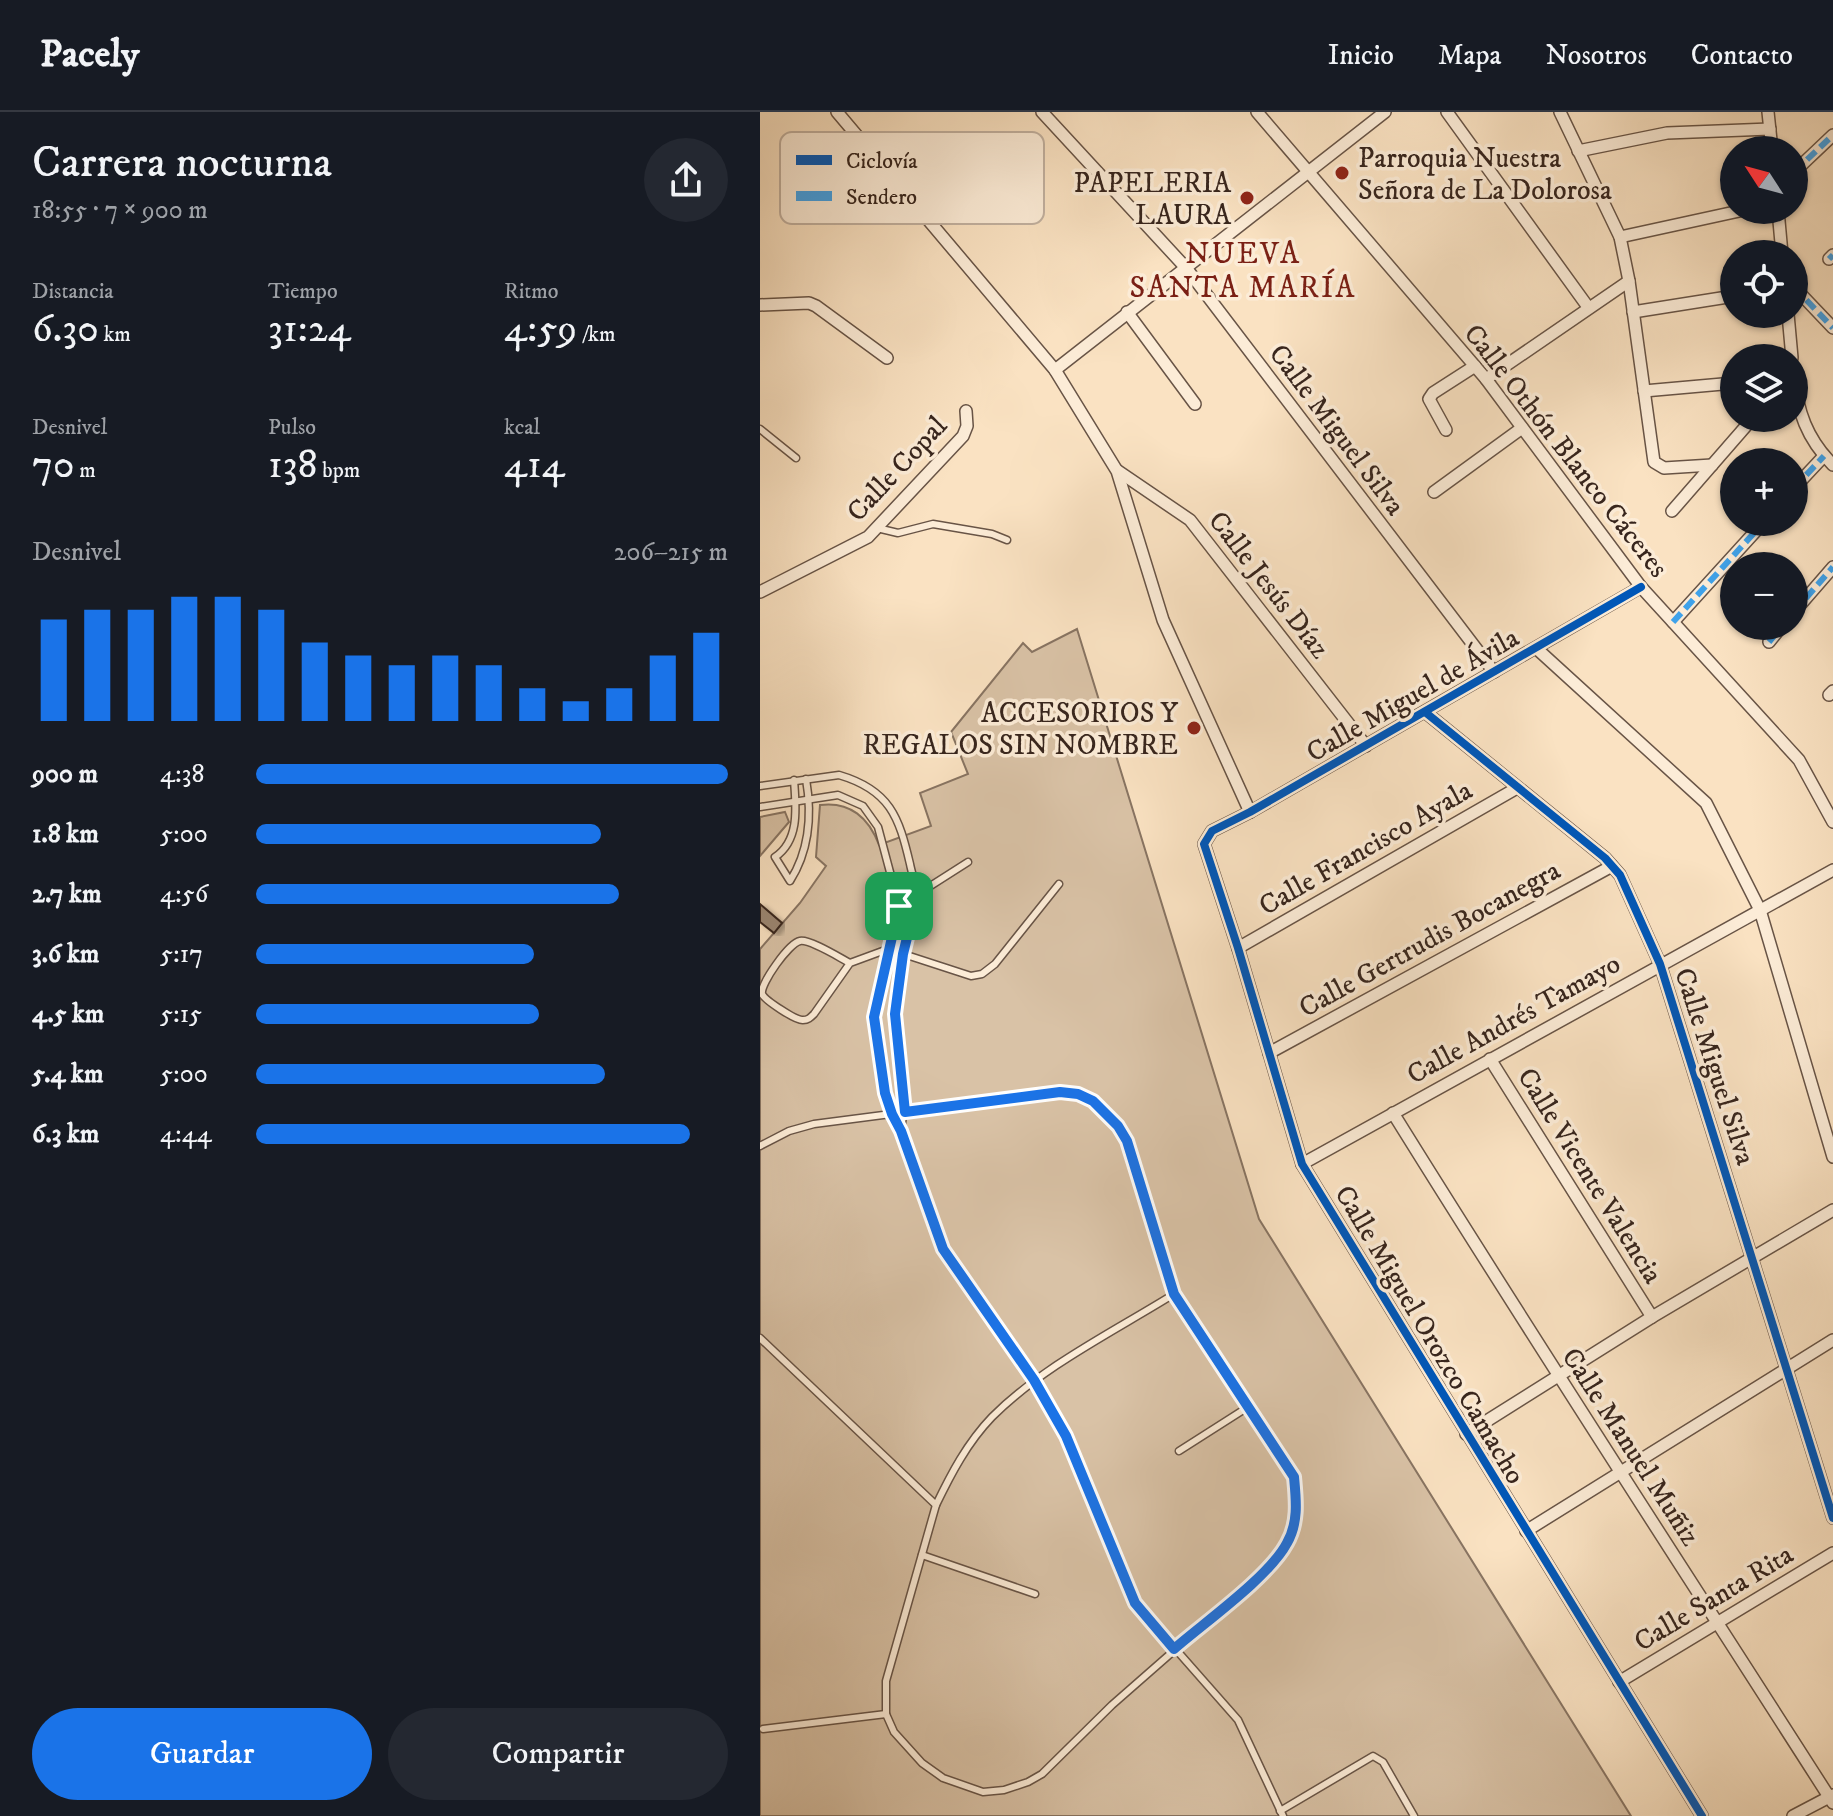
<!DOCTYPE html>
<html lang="es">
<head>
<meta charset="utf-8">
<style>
  :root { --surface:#171b24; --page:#242831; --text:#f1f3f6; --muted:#9ea1a6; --line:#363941; --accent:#1a73e8 }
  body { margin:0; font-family:"IM FELL DW Pica",serif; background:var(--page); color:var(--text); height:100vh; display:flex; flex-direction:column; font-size:30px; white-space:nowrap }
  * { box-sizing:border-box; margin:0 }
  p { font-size:26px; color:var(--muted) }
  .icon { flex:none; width:44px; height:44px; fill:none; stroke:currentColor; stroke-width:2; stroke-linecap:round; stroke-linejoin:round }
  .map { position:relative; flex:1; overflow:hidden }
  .details { display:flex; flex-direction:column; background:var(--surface); width:760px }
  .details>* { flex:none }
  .needle { width:52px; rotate:306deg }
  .tools { position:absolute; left:960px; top:24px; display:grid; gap:16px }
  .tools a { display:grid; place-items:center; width:88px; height:88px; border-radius:50%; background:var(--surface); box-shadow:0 2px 6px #0004; font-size:40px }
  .pin { position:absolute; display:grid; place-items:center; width:68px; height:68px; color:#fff; margin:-34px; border-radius:16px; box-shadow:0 4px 12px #0006 }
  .round { display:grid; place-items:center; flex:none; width:84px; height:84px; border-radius:42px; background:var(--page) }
  .overview { display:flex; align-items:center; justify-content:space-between; height:136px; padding:0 32px }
  h1 { font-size:44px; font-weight:600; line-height:60px }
  .metrics { display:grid; grid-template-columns:repeat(3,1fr); gap:12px; height:136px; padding:8px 32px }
  .metrics div { display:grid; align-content:center }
  .metrics b { font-size:40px; font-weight:600 }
  .metrics small { font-size:22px; font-weight:400 }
  .metrics p { font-size:22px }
  .chart { height:224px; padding:16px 32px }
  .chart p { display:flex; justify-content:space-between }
  .chart svg { width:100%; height:144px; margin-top:8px; stroke:var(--accent); stroke-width:6 }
  .primary-button { display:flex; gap:16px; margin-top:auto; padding:16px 32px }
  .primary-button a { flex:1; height:92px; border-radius:48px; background:var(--accent); color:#fff; font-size:32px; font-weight:600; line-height:92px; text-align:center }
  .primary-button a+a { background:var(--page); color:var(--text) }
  ul { padding:0 32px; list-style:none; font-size:26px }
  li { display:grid; grid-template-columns:128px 96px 1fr; align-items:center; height:60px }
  li i { height:20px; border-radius:10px; background:var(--accent) }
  header { display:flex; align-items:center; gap:48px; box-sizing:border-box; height:112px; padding:0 40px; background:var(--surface); border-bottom:2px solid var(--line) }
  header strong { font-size:38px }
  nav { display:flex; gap:44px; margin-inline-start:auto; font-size:28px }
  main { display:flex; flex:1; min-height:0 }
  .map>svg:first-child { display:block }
  .green { fill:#d9c2a6; stroke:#887462; stroke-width:2 }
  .building { fill:#9c8773; stroke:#37251d; stroke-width:2; filter:url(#shadow) }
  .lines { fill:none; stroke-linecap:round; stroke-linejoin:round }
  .service-casing { stroke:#685446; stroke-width:9 }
  .minor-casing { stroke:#685446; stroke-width:14 }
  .service { stroke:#fcecd7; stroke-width:6 }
  .minor { stroke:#fcecd7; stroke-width:11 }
  .quiet { stroke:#3fa2ea; stroke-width:6; stroke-dasharray:12 6; stroke-linecap:butt }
  .cycleway-casing { stroke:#fcecd7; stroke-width:13 }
  .cycleway { stroke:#0057b8; stroke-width:8 }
  .route-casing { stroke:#fff; stroke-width:16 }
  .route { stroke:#1a73e8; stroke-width:10 }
  .poi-dot { fill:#8f2418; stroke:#fcecd7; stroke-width:3 }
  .labels { text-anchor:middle; stroke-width:7; stroke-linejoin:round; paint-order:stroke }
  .poi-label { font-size:28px; fill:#37251d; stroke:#fcecd7; text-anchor:end }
  .street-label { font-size:28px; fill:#37251d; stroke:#fcecd7 }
  .neighbourhood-label { font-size:30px; letter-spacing:2px; fill:#7a1f14; stroke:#fcecd7 }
  .key { fill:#fcecd7; stroke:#c1b09f; stroke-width:2 }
  .key-label { font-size:22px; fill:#37251d }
</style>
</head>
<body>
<header>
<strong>Pacely</strong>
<nav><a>Inicio</a><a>Mapa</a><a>Nosotros</a><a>Contacto</a></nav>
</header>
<main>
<section class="details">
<div class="overview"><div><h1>Carrera nocturna</h1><p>18:55 · 7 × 900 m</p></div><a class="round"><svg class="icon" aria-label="share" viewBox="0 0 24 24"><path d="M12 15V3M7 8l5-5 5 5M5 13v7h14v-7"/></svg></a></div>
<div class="metrics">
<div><p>Distancia</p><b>6.30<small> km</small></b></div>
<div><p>Tiempo</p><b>31:24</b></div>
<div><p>Ritmo</p><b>4:59<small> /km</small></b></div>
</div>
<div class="metrics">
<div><p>Desnivel</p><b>70<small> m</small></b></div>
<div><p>Pulso</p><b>138<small> bpm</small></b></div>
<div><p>kcal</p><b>414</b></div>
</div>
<div class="chart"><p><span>Desnivel</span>206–215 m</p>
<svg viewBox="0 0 160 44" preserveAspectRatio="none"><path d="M5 44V13M15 44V10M25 44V10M35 44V6M45 44V6M55 44V10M65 44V20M75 44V24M85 44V27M95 44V24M105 44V27M115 44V34M125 44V38M135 44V34M145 44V24M155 44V17"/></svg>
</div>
<ul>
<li><b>900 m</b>4:38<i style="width:100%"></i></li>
<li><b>1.8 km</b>5:00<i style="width:73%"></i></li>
<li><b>2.7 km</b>4:56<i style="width:77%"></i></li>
<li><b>3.6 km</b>5:17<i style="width:59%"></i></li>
<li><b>4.5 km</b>5:15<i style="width:60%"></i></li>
<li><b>5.4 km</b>5:00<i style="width:74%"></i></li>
<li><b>6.3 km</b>4:44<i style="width:92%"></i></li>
</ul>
<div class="primary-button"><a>Guardar</a><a>Compartir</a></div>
</section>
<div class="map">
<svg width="1073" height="1704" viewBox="0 0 1073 1704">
  <defs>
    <filter id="shadow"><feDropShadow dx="4.5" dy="2.5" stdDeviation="2" flood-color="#0004"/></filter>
  </defs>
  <rect width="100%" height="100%" fill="#fae2c2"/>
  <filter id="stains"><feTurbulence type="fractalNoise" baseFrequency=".0025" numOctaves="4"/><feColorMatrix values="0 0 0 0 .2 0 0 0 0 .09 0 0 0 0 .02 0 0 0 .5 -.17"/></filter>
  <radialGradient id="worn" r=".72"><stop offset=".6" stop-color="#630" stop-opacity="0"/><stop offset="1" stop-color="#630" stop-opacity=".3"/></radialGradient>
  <g class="green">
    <path d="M317 517 499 1107 871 1704H0V837L40 791 66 754 56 745 60 693C90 689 109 706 119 733L171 714 160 681 208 662 191 620 263 531 272 540Z"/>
    <polygon points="25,700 29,710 0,744 0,705"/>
  </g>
  <polygon class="building" points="0,792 22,811 14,821 0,810"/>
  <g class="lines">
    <g class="service-casing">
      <g id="service">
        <polyline points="0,317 36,346"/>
        <polyline points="117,416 138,421 173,412 232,422 247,428"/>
        <path d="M34 668C36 695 40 728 15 745L30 769C49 739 52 702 46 667"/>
        <path d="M0 674 79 663C130 678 139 705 150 752 152 763 158 777 156 788 151 827 136 864 135 903 135 942 148 980 141 1019"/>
        <polyline points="0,695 78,683 103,694 118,715 139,794 114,905 125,981 178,1123 183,1137 274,1268 306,1324 375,1491 478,1608 523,1704"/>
        <polyline points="139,794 208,750"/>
        <path d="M90 851 54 902C50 906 48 908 43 908 36 909 5 888 2 882 0 872 29 831 40 829 50 827 80 846 90 851L128 837 211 864 222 862 235 852 299 772"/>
        <path d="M0 1034 29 1019 54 1012 300 980 318 982 333 989 358 1014 367 1029 414 1182C353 1220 283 1254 232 1305 207 1331 191 1362 176 1393L0 1226"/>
        <polyline points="419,1339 488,1295"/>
        <path d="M176 1393 126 1569V1602L134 1620 162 1651 183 1666 223 1680 244 1678 268 1670 282 1662 352 1593 506 1458C535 1422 538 1411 534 1365L414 1182"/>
        <polyline points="162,1443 275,1482"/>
        <polyline points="3,1617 126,1602"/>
        <polyline points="520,1699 613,1644 623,1650 654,1704"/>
      </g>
    </g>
    <g class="minor-casing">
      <g id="minor">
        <polyline points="77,0 295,258 357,359 403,508 490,700"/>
        <polyline points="282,0 427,157 734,560"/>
        <polyline points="497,0 726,267 881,475 1039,648 1073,710"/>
        <polyline points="687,0 828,195"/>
        <polyline points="800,0 860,125 869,169 894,350 904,356 952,353"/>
        <polyline points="1008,0 1012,38"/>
        <polyline points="818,39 907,21 1010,17"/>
        <polyline points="1034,60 1073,23"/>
        <polyline points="1018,98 1022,142"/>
        <polyline points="860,125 984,98"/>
        <polyline points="1069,147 1073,143"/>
        <polyline points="1034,175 1073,216"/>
        <polyline points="0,193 49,191 56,194 127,246"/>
        <polyline points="367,200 435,292"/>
        <polyline points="873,200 974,184"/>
        <polyline points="1028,202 1032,246"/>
        <polyline points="295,258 625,0"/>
        <path d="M1034 263C1037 299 1047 327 1073 353"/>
        <polyline points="726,267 869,169"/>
        <polyline points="884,279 974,271"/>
        <polyline points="686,318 669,287 673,281 715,254"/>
        <polyline points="358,359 430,408 606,634"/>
        <polyline points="1034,376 1064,344"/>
        <polyline points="674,380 762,316"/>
        <polyline points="912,399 993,306"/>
        <polyline points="881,475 490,700 452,719 444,732 478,836 542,1052 942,1704"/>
        <polyline points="0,480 108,425 203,324 207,314 206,299"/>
        <polyline points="1034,500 1073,455"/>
        <polyline points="913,510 1004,410"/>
        <polyline points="1009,530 1022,514"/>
        <polyline points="776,536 946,691 1000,798 1073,1045"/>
        <polyline points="1069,583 1073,579"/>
        <polyline points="665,600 845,746 860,763 900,852 1073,1406"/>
        <polyline points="478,836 757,676"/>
        <polyline points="509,941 852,754"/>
        <polyline points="730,947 892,1205"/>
        <path d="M633 1001C777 1233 926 1461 1073 1691"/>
        <polyline points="542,1052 1073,758"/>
        <polyline points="706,1322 892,1205 1073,1098"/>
        <polyline points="766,1419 1073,1228"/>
        <polyline points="859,1570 1073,1441"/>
        <polyline points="1033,1704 1073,1683"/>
      </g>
    </g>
    <use href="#service" class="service"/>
    <use href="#minor" class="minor"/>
    <g class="quiet">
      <polyline points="1034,60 1073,23"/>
      <polyline points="1069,147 1073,143"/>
      <polyline points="1034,175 1073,216"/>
      <polyline points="1034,376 1064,344"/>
      <polyline points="1034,500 1073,455"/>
      <polyline points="913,510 1004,410"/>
      <polyline points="1009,530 1022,514"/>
    </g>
    <g class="cycleway-casing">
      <g id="cycleway">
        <polyline points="881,475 490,700 452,719 444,732 478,836 542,1052 942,1704"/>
        <polyline points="665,600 845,746 860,763 900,852 1073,1406"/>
      </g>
    </g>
    <use href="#cycleway" class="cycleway"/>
  </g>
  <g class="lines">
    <g class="route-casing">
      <path id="route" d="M157 785 143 842 135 902 145 1000 300 980 318 982 333 989 358 1014 367 1029 414 1182 534 1365C536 1387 539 1410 527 1431 509 1465 445 1510 414 1537L375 1491 306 1324 274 1268 183 1137 141 1019 132 1002 125 981 114 905 139 794Z"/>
    </g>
    <use href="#route" class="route"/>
  </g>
  <g class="poi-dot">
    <circle cx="582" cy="61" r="8"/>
    <circle cx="487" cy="86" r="8"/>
    <circle cx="434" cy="616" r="8"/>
  </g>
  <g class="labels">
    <g class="poi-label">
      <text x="598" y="55" text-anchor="start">Parroquia Nuestra<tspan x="598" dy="32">Señora de La Dolorosa</tspan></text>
      <text x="471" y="80">PAPELERIA<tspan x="471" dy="32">LAURA</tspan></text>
      <text x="418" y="610">ACCESORIOS Y<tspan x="418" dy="32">REGALOS SIN NOMBRE</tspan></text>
    </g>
    <g class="street-label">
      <text transform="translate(578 317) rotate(53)" y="10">Calle Miguel Silva</text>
      <text transform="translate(807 338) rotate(52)" y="10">Calle Othón Blanco Cáceres</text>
      <text transform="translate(136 356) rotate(-47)" y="10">Calle Copal</text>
      <text transform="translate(510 472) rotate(52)" y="10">Calle Jesús Díaz</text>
      <text transform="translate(652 582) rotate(-30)" y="10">Calle Miguel de Ávila</text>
      <text transform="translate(605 735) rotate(-30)" y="10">Calle Francisco Ayala</text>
      <text transform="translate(669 826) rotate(-29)" y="10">Calle Gertrudis Bocanegra</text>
      <text transform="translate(753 906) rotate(-29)" y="10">Calle Andrés Tamayo</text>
      <text transform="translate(956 954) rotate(72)" y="10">Calle Miguel Silva</text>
      <text transform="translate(831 1063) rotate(58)" y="10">Calle Vicente Valencia</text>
      <text transform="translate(671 1222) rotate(59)" y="10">Calle Miguel Orozco Camacho</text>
      <text transform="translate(872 1334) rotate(57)" y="10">Calle Manuel Muñiz</text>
      <text transform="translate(953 1485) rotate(-31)" y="10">Calle Santa Rita</text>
    </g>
    <g class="neighbourhood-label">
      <text x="483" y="151">NUEVA<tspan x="483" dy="34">SANTA MARÍA</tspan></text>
    </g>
  </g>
  <rect x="20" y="20" width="264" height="92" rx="12" class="key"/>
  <rect x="36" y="43" width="36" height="10" fill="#0057b8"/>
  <rect x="36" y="79" width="36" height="10" fill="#3fa2ea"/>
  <g class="key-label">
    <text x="86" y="56">Ciclovía</text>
    <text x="86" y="92">Sendero</text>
  </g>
  <rect width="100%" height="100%" filter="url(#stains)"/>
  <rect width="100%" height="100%" fill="url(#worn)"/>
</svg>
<div class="tools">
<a><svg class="needle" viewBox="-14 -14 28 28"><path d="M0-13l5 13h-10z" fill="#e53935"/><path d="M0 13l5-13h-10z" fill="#9ea1a6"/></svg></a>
<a><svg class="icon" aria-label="locate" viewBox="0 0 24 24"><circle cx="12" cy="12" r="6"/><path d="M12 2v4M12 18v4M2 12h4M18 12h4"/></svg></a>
<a><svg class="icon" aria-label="layers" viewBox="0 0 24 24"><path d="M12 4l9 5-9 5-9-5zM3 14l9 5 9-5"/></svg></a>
<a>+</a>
<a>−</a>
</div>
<div class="pin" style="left:139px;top:794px;background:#1e9e55"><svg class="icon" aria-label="arrive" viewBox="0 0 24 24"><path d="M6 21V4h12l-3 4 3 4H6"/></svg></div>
</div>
</main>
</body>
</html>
